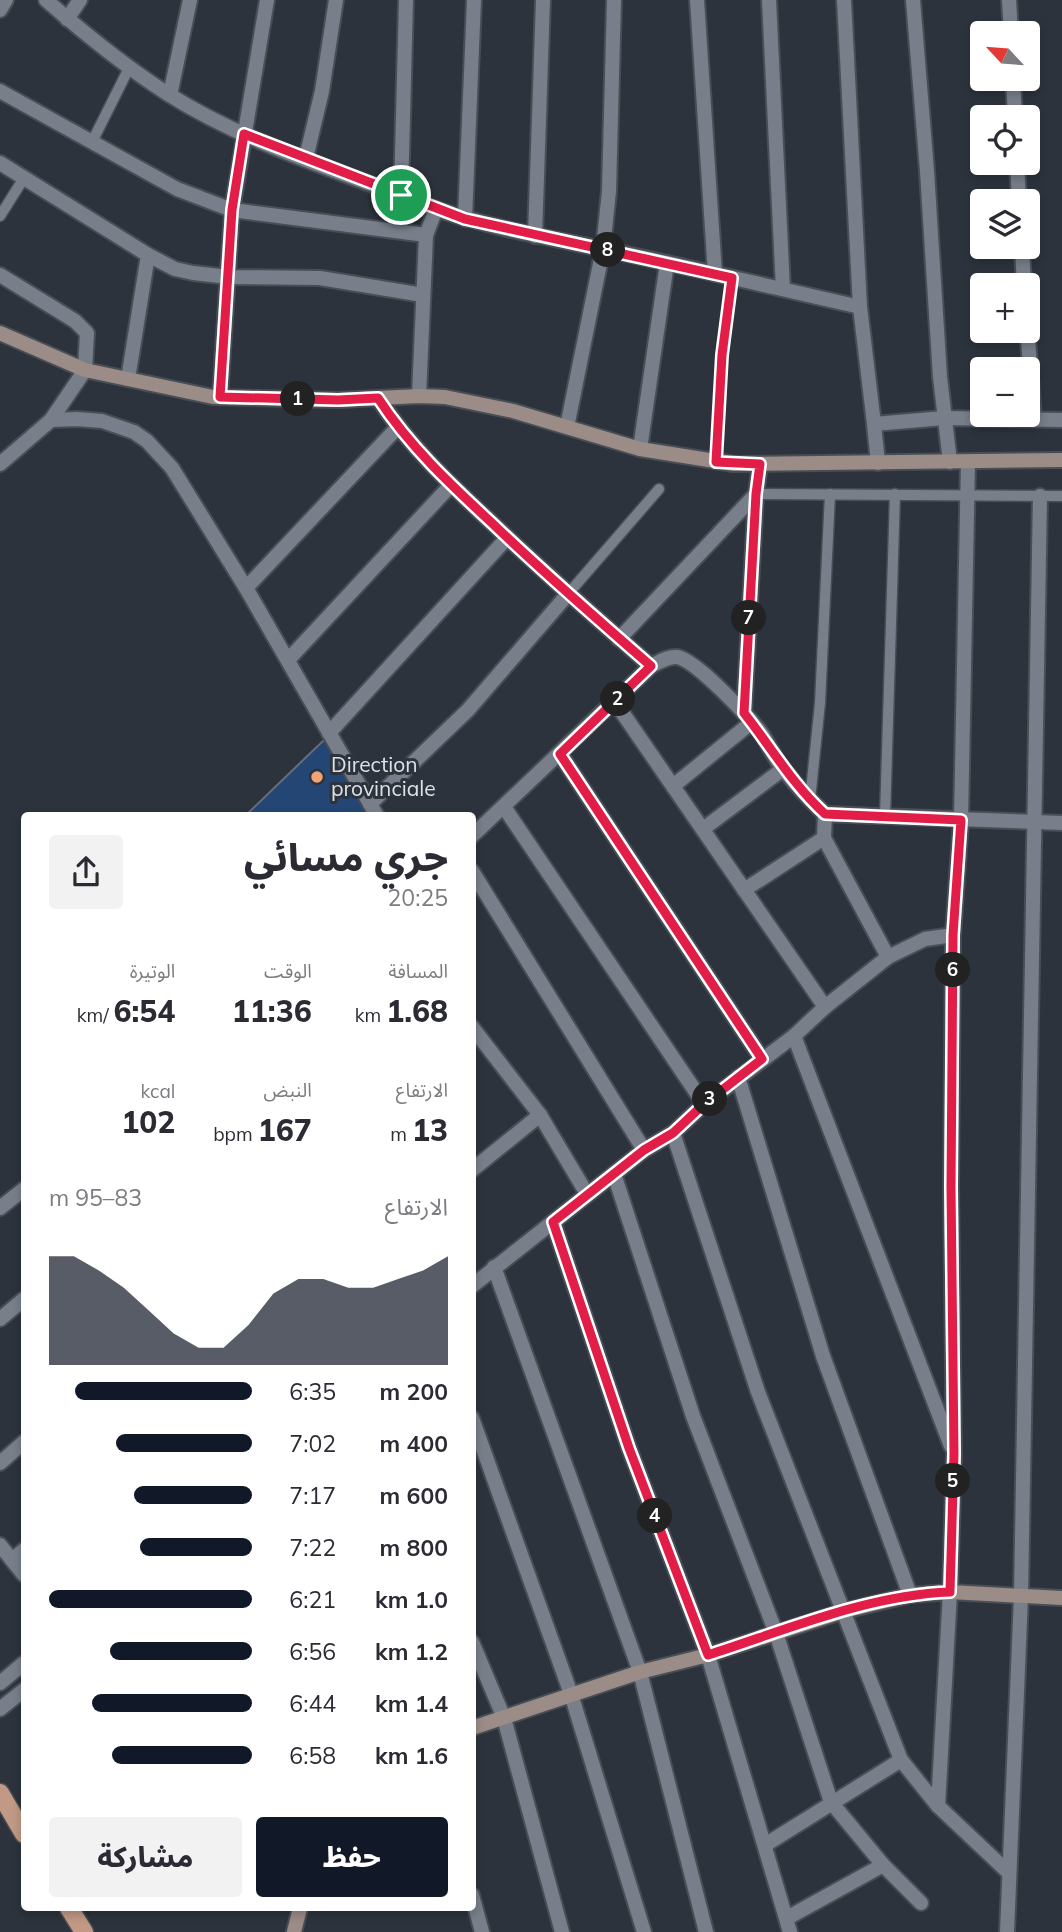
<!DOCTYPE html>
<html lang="ar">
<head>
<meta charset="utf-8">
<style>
  :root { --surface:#fff; --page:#f2f2f3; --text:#2b2b33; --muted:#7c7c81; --accent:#111827 }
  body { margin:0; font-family:Mulish,"Noto Sans Arabic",sans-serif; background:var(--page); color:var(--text); direction:rtl; height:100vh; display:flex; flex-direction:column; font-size:26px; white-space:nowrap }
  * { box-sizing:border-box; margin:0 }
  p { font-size:23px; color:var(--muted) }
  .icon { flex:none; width:38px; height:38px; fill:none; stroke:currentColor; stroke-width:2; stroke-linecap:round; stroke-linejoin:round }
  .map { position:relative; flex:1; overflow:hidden; direction:ltr }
  .side { position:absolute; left:21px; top:812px; width:455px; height:1099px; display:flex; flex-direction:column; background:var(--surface); border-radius:7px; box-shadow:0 4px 10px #0003; direction:rtl }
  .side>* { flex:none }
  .needle { width:46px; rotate:296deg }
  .buttons { position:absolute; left:970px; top:21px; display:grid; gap:14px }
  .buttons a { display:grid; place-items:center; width:70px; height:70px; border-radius:7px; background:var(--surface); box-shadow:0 4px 10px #0003; font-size:35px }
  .pin { position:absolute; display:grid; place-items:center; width:60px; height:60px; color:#fff; margin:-30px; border:4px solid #fff; border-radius:50%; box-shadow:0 2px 7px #0007 }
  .km { position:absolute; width:35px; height:35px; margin:-18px; border-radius:50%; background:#222; color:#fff; font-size:19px; line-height:35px; text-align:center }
  .round { display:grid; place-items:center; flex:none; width:74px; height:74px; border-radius:7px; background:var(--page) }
  .headline { display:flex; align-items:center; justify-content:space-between; height:119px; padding:0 28px }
  h1 { font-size:38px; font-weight:800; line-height:52px }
  .stats { display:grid; grid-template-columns:repeat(3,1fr); gap:10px; height:119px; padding:7px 28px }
  .stats div { display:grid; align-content:center }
  .stats b { font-size:30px; font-weight:800 }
  .stats small { font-size:19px; font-weight:400 }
  .stats p { font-size:19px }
  .chart { height:196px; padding:14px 28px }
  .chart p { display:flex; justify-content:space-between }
  .chart svg { width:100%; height:126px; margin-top:7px; fill:var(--accent); opacity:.7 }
  .cta { display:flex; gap:14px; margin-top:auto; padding:14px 28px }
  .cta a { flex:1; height:80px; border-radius:7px; background:var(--accent); color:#fff; font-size:28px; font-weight:800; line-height:80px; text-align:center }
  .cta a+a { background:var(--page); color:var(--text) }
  ul { padding:0 28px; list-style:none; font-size:23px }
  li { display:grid; grid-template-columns:112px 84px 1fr; align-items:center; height:52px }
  li i { height:18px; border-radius:9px; background:var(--accent) }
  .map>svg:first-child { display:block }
  .building { fill:#234675; stroke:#676e78; stroke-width:2 }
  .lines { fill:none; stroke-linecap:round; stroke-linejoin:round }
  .lane-casing { stroke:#484e55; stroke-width:13 }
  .street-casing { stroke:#484e55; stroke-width:18 }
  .secondary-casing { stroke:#484e55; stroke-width:18 }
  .primary-casing { stroke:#484e55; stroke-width:21 }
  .lane { stroke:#787f8a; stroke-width:10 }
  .street { stroke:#787f8a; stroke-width:14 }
  .secondary { stroke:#9c8c87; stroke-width:14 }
  .primary { stroke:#c19984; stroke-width:18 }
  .route-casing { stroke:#fff; stroke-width:14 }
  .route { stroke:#e11d48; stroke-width:9 }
  .poi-dot { fill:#efa376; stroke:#2c333c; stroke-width:2.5 }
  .labels { text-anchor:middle; stroke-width:6; stroke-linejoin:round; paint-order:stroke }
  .poi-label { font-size:21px; fill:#dde1e7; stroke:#2c333c; text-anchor:start }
</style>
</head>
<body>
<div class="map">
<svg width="1062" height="1932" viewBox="0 0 1062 1932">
  <rect width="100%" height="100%" fill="#2c333c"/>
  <polygon class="building" points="326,738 371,816 245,816"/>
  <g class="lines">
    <g class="lane-casing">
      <g id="lane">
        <polyline points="92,142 129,68"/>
        <polyline points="0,216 24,178"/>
        <polyline points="716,462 722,355 732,277"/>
        <polyline points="756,494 1062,496"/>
        <polyline points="568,594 659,489"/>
        <polyline points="810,800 820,703 830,494"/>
        <polyline points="885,817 895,494"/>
      </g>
    </g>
    <g class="street-casing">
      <g id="street">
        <path d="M46 0C85 34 124 66 168 94 250 146 347 173 436 209 492 228 550 238 608 250 692 268 776 288 860 307"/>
        <polyline points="697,0 715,274"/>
        <polyline points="769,0 783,289"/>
        <polyline points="844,0 860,307 874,424 944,418 1062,420"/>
        <polyline points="913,0 927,171 940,377 950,462"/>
        <polyline points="1009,0 1011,33"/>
        <polyline points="0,10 6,0"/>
        <polyline points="67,19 80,0"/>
        <polyline points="1013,79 1015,117"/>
        <polyline points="0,91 177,189 232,210 426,235"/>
        <polyline points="170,95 190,0"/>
        <polyline points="306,158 322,91 336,0"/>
        <polyline points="0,163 148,255 175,269 193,273 229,277 320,278 423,295"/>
        <polyline points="1017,163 1019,201"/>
        <polyline points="401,195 406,0"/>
        <polyline points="465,219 474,0"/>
        <polyline points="535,236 543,0"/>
        <polyline points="1022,247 1024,285"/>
        <polyline points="0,275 75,321 87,333 85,370 51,420"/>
        <polyline points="1027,326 1034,418"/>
        <polyline points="128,379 148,255"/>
        <polyline points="419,396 426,235 436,209"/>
        <polyline points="220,397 232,210 267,0"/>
        <path d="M378 398C409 446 451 485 493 524 545 573 598 620 651 666"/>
        <polyline points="874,424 878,463"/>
        <polyline points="567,427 603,249 609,191 614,0"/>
        <polyline points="640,449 667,263"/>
        <polyline points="968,462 961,820 953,935 951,1187 954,1454 950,1592 938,1806 1009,1873"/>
        <polyline points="0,464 51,420 77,419 102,421 134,432 147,441 172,468 246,588 377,816"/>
        <polyline points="246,588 397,428"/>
        <polyline points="619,639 756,494 760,464"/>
        <polyline points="288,660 451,485"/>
        <polyline points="615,702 825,1007"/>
        <polyline points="744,713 756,494"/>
        <polyline points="329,733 507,538"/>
        <polyline points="560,754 762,1059"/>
        <polyline points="673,786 752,722"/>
        <polyline points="370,804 468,710 568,594"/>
        <polyline points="504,807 704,1104"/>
        <polyline points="825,814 824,838 888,957"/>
        <polyline points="703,829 783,769"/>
        <path d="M472 836 651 666C659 662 668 656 677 657 696 660 748 716 761 733 769 745 775 759 784 770 797 786 810 800 825 814L1062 823"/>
        <polyline points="472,871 644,1150"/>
        <polyline points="744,890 824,838"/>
        <polyline points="472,1027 540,1115 587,1194"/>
        <polyline points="794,1036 951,1446"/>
        <polyline points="738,1077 823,1356 910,1595"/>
        <polyline points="673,1133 758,1392 901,1760 938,1806"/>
        <polyline points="472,1170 540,1115"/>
        <polyline points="614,1174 693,1416 776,1633 831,1802 883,1865 921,1903"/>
        <polyline points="0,1208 24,1189"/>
        <polyline points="553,1222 629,1448 708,1655 790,1932"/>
        <polyline points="494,1267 640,1672 706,1932"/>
        <polyline points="472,1286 644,1150 673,1133 704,1104 794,1036 825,1007 888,957 925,939 953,935"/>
        <polyline points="0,1319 24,1299"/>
        <polyline points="472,1418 571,1694 644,1932"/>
        <polyline points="0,1463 24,1442"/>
        <polyline points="0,1545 24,1575"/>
        <polyline points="12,1560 24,1550"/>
        <polyline points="472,1642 504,1718 562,1932"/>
        <polyline points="0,1683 24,1663"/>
        <polyline points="0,1709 24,1690"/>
        <polyline points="765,1845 901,1760"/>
        <polyline points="472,1895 482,1932"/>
        <polyline points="787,1918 883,1865"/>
        <polyline points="1007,1932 1021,1596 1040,496"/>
      </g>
    </g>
    <g class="secondary-casing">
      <g id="secondary">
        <polyline points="0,333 85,370 213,397 338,400 419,396 445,397 513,411 640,449 734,464 1062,460"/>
        <polyline points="472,1728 640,1672 708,1655 844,1611 910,1595 950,1592 1062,1598"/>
        <polyline points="294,1932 300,1908"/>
      </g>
    </g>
    <g class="primary-casing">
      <g id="primary">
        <polyline points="0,1793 24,1834"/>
        <polyline points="69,1908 84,1932"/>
      </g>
    </g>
    <use href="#lane" class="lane"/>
    <use href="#street" class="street"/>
    <use href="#secondary" class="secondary"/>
    <use href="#primary" class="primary"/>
  </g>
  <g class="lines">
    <g class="route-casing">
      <path id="route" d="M244 134 465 219 732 278 722 355 716 462 760 464 756 494 744 713C771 747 792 784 825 814L961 820 953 935 951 1187 954 1454 950 1592C868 1595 786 1630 708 1655L629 1448 553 1222 644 1150 673 1133 704 1104 762 1059 560 754 651 666C598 620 544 573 493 524 451 485 409 446 378 398L338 400 220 397 232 210Z"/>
    </g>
    <use href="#route" class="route"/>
  </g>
  <circle class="poi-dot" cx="317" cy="777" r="7"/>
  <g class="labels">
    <g class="poi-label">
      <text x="331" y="772">Direction<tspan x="331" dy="24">provinciale</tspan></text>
    </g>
  </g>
</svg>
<div class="buttons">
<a><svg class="needle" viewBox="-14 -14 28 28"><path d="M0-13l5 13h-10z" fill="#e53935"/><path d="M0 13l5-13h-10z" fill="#7c7c81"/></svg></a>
<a><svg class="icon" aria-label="locate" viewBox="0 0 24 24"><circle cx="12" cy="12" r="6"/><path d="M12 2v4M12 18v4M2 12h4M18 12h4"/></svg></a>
<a><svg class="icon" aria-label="layers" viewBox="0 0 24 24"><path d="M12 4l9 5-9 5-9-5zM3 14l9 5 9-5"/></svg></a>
<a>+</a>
<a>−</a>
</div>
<div class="pin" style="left:401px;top:195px;background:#1e9e55"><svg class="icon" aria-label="arrive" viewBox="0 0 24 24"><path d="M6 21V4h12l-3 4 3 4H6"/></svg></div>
<b class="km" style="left:298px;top:399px">1</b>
<b class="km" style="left:618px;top:699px">2</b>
<b class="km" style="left:710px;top:1099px">3</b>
<b class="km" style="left:655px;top:1516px">4</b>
<b class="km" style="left:953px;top:1481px">5</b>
<b class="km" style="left:953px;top:970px">6</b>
<b class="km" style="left:749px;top:618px">7</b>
<b class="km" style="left:608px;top:250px">8</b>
<section class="side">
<div class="headline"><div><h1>جري مسائي</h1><p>20:25</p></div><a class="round"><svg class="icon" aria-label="share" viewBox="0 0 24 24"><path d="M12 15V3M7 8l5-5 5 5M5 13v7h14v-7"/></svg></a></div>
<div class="stats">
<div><p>المسافة</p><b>1.68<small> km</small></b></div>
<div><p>الوقت</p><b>11:36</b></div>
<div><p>الوتيرة</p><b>6:54<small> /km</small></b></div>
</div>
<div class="stats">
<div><p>الارتفاع</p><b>13<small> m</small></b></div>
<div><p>النبض</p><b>167<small> bpm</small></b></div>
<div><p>kcal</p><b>102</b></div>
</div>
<div class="chart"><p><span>الارتفاع</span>83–95 m</p>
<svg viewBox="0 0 160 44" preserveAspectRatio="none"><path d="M0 44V6L10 6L20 11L30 17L40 25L50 33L60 38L70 38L80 30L90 19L100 14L110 14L120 17L130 17L140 14L150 11L160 6V44z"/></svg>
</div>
<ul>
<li><b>200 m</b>6:35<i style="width:87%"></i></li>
<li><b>400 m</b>7:02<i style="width:67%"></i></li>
<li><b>600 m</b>7:17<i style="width:58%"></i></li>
<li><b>800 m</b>7:22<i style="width:55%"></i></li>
<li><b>1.0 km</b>6:21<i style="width:100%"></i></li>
<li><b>1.2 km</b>6:56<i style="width:70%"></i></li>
<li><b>1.4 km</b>6:44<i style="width:79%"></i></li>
<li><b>1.6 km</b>6:58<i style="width:69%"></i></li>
</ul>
<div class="cta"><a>حفظ</a><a>مشاركة</a></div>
</section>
</div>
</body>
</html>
